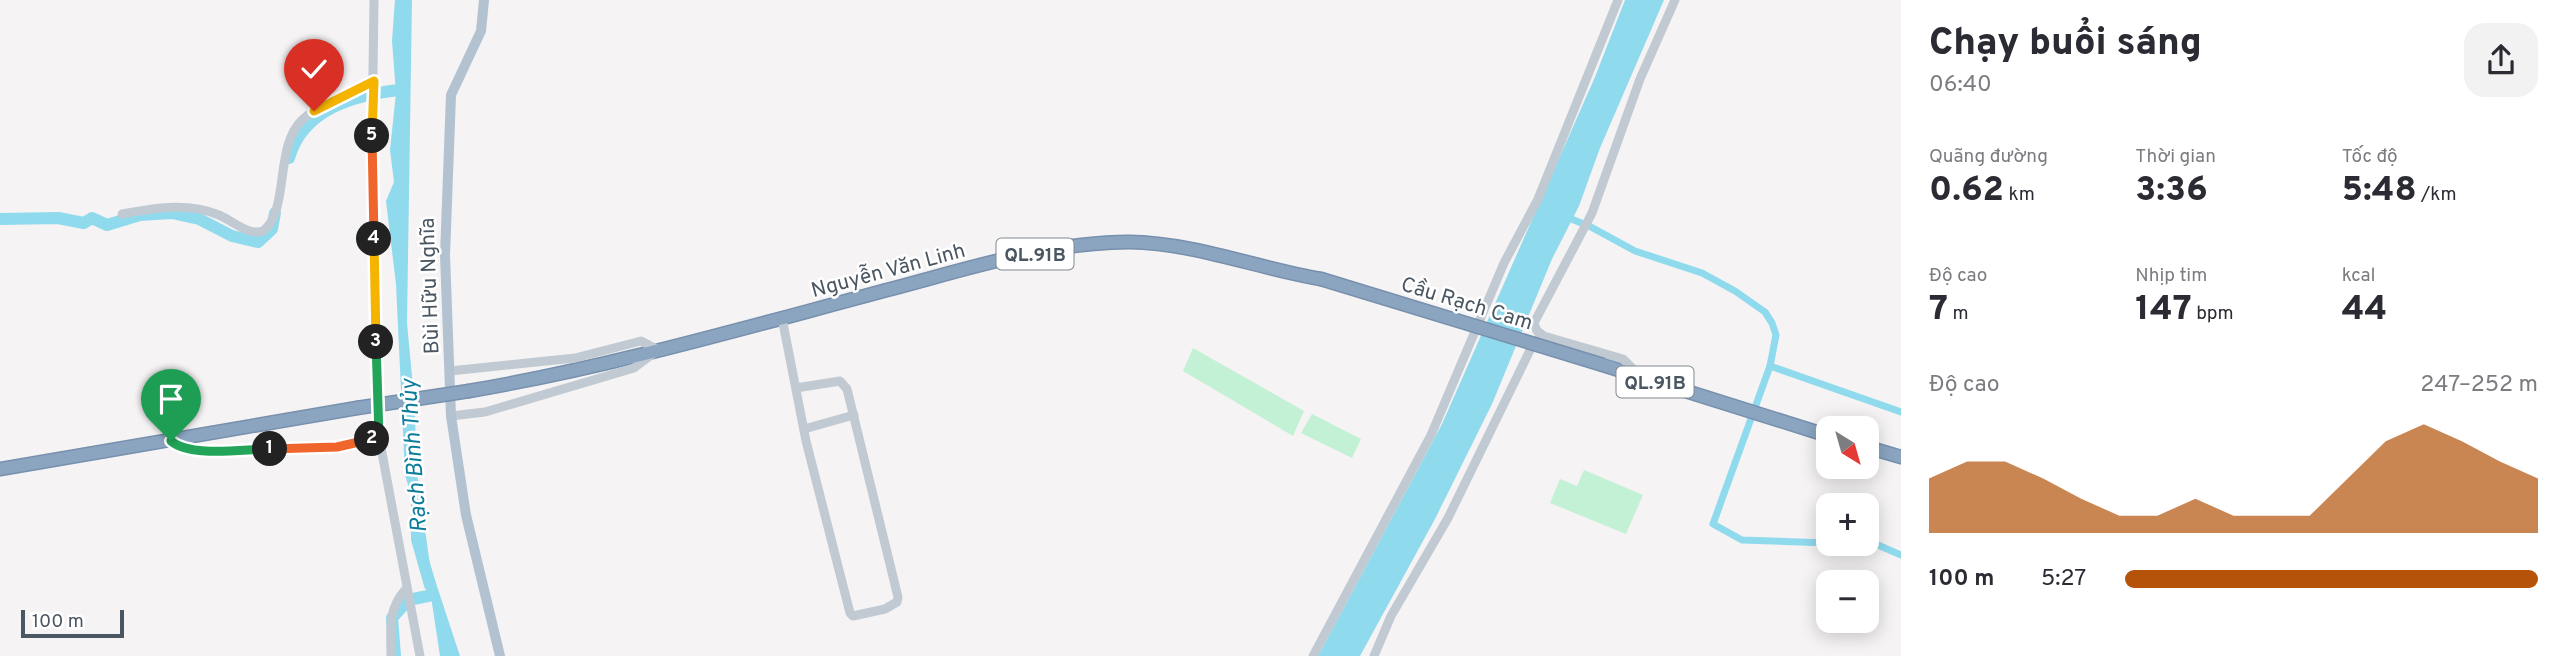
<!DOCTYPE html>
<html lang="vi">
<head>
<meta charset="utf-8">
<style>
  :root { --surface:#fff; --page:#f2f2f3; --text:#2b2b33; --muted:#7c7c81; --accent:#b45309 }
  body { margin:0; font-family:Overpass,sans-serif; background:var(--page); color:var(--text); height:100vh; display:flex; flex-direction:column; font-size:26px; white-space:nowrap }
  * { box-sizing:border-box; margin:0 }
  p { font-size:23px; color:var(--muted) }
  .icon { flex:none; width:38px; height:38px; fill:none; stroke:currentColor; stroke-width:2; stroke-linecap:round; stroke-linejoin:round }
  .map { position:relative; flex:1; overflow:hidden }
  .side { display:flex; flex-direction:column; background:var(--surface); width:665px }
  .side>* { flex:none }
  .needle { width:46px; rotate:143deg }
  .tools { position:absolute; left:1816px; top:416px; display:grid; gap:14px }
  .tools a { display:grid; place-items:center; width:63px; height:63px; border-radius:14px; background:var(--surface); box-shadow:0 4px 18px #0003; font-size:35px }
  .scale { position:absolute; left:21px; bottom:18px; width:103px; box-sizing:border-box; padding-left:7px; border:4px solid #4a5661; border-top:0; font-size:19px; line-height:24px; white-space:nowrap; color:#4a5661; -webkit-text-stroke:5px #fff; paint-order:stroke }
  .pin { position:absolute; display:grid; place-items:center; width:60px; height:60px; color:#fff; margin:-72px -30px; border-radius:50% 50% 50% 0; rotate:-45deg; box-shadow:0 0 7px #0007 }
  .pin .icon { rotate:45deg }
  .km { position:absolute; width:35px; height:35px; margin:-18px; border-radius:50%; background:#222; color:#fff; font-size:19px; line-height:35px; text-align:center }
  .round { display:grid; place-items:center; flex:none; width:74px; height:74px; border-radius:21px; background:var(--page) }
  .headline { display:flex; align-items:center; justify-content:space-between; height:119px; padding:0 28px }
  h1 { font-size:38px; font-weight:800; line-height:52px }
  .stats { display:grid; grid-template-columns:repeat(3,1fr); gap:10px; height:119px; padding:7px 28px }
  .stats div { display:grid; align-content:center }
  .stats b { font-size:35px; font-weight:800 }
  .stats small { font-size:19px; font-weight:400 }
  .stats p { font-size:19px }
  .chart { height:196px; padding:14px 28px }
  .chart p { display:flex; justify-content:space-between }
  .chart svg { width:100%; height:126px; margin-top:7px; fill:var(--accent); opacity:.7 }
  ul { padding:0 28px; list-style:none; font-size:23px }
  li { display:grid; grid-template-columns:112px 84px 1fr; align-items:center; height:52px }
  li i { height:18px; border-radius:9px; background:var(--accent) }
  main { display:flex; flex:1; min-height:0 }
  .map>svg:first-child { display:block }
  .green { fill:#c3f1d5 }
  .water { fill:#90daee }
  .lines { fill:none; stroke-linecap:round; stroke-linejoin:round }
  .canal { stroke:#90daee; stroke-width:7 }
  .river { stroke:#90daee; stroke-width:12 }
  .highway-casing { stroke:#7690ad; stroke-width:15 }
  .minor { stroke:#c1cad2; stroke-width:9 }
  .major { stroke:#b3c2d1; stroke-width:10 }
  .highway { stroke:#8ba5c1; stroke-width:12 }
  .highway-bridge-casing { stroke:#7690ad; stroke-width:15; stroke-linecap:butt }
  .highway-bridge { stroke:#8ba5c1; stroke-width:12 }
  .split-1-casing { stroke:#fff; stroke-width:14 }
  .split-2-casing { stroke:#fff; stroke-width:14 }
  .split-3-casing { stroke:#fff; stroke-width:14 }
  .split-4-casing { stroke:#fff; stroke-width:14 }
  .split-5-casing { stroke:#fff; stroke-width:14 }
  .split-6-casing { stroke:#fff; stroke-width:14 }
  .split-1 { stroke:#22a559; stroke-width:9 }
  .split-2 { stroke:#f0652b; stroke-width:9 }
  .split-3 { stroke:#22a559; stroke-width:9 }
  .split-4 { stroke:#f5b400; stroke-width:9 }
  .split-5 { stroke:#f0652b; stroke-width:9 }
  .split-6 { stroke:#f5b400; stroke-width:9 }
  .labels { text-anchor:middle; stroke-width:5; stroke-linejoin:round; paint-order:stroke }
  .shield { fill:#fff; stroke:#808990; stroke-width:2 }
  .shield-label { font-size:19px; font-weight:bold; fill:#4a5661 }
  .street-label { font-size:21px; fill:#4a5661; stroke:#fff }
  .water-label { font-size:23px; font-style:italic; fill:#0c7c9b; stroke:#fff }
</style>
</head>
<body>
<main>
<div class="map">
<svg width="1901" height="656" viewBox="0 0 1901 656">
  <rect width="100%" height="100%" fill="#f5f3f3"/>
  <g class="green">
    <polygon points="1193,348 1304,411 1293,436 1183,371"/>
    <polygon points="1312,414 1361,439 1352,458 1301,433"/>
    <polygon points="1584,470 1643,495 1626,534 1550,503 1560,479 1577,486"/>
  </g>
  <g class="water">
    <polygon points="395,0 412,0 407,323 415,408 416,465 430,565 460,656 440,656 420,524 405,475 396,284 386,201 394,182 390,150 396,93 392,41"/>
    <polygon points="1625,0 1664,0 1600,148 1579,206 1552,259 1492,404 1435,519 1360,656 1318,656 1442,424 1595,77"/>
  </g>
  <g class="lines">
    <g class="canal">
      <polyline points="1564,216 1591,227 1635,251 1702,273 1735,291 1765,312 1772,323 1776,335 1770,366 1713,524 1742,540 1829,543"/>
      <polyline points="1770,366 1901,412"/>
      <polyline points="1849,544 1878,545 1901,555"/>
    </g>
    <g class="river">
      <path d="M289 158C303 109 354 95 399 90"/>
      <polyline points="0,219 58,218 84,223 92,218 107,225 140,215 172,213 199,219 232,236 258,242 272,229 275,213"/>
      <polyline points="417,500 417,539 430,585"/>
      <polyline points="395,656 392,618 408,600 433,595"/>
    </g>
    <g class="highway-casing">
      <g id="highway">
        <polyline points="1603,365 1829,436"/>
        <path d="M469 391C611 367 751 326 891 289 967 269 1049 242 1129 242 1195 243 1256 268 1321 279"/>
        <polyline points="1867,447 1901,457"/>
        <polyline points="0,469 357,408"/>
      </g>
    </g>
    <g class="minor">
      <polyline points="374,0 372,142 379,437 420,656"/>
      <path d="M122 214C156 208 187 202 219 215 233 221 248 236 263 231 290 210 274 147 302 120 321 102 351 94 374 81"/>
      <polyline points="782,318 806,441 850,613 853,616 885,609 897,602 898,597 847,389 840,381 796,388"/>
      <polyline points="450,371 575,358 641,341 658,350 634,368 485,412 451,416"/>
      <polyline points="1641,377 1623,359 1544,336 1537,331 1534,323 1592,213 1640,79 1675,0"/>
      <polyline points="804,429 854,415"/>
      <polyline points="171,441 177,446 193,451 337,447 379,437"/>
      <path d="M391 656C391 630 387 611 405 590"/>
      <polyline points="1313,656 1431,435 1504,263 1538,199 1618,0"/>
      <polyline points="1374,656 1391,616 1448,518 1535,340"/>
    </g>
    <polyline class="major" points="484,0 481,31 451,95 445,255 451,416 466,515 500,656"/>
    <use href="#highway" class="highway"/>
    <g class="highway-bridge-casing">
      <g id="highway-bridge">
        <polyline points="1321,279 1603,365"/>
        <polyline points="357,408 469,391"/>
      </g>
    </g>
    <use href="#highway-bridge" class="highway-bridge"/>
  </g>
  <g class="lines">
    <g class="split-1-casing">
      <path id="split-1" d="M171 441C191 458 244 449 270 449"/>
    </g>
    <g class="split-2-casing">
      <polyline id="split-2" points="270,449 337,447 372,439"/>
    </g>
    <g class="split-3-casing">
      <polyline id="split-3" points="372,439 379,437 376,342"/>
    </g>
    <g class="split-4-casing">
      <polyline id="split-4" points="374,239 376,342"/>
    </g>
    <g class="split-5-casing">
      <polyline id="split-5" points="372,136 374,239"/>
    </g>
    <g class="split-6-casing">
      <polyline id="split-6" points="314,111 374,81 372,136"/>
    </g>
    <use href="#split-1" class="split-1"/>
    <use href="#split-2" class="split-2"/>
    <use href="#split-3" class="split-3"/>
    <use href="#split-4" class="split-4"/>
    <use href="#split-5" class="split-5"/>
    <use href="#split-6" class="split-6"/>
  </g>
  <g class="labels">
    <g class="shield">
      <rect x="996.5" y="238.5" width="77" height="31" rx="5"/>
      <rect x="1616.5" y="366.5" width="77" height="31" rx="5"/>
    </g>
    <g class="shield-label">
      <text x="1035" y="261">QL.91B</text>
      <text x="1655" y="389">QL.91B</text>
    </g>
    <g class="street-label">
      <text transform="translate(888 270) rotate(-15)" y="7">Nguyễn Văn Linh</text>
      <text transform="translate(429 286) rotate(-92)" y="7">Bùi Hữu Nghĩa</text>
      <text transform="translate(1467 303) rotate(17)" y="7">Cầu Rạch Cam</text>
    </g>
    <g class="water-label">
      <text transform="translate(413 456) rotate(-94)" y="8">Rạch Bình Thủy</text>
    </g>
  </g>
</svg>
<div class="tools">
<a><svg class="needle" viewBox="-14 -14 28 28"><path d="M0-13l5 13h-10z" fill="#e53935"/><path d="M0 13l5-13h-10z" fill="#7c7c81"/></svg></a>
<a>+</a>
<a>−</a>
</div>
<div class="scale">100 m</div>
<div class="pin" style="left:171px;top:441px;background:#1e9e55"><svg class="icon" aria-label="arrive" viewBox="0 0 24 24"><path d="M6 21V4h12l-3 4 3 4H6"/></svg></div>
<div class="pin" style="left:314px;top:111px;background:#d93025"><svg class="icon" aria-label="check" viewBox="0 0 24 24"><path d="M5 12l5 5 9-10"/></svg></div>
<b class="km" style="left:270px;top:449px">1</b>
<b class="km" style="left:372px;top:439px">2</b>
<b class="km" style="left:376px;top:342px">3</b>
<b class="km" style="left:374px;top:239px">4</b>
<b class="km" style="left:372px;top:136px">5</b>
</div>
<section class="side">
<div class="headline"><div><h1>Chạy buổi sáng</h1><p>06:40</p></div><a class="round"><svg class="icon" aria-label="share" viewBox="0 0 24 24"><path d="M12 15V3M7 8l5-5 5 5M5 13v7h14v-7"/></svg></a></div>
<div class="stats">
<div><p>Quãng đường</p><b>0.62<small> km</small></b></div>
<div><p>Thời gian</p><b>3:36</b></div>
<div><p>Tốc độ</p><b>5:48<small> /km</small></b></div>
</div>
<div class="stats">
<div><p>Độ cao</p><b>7<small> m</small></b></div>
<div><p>Nhịp tim</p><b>147<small> bpm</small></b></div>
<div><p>kcal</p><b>44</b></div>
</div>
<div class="chart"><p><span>Độ cao</span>247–252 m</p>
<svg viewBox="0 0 160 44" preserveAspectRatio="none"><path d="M0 44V25L10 19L20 19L30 25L40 32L50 38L60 38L70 32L80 38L90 38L100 38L110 25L120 12L130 6L140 12L150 19L160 25V44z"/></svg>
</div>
<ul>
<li><b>100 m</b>5:27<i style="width:100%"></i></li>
</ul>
</section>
</main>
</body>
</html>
